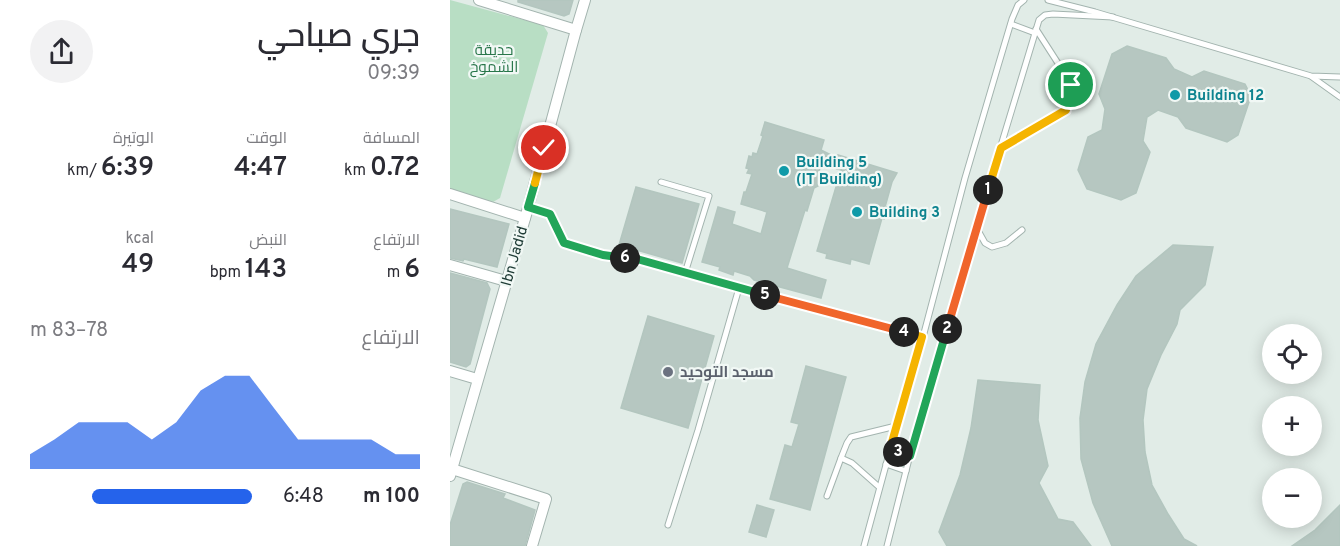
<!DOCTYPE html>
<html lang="ar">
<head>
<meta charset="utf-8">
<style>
  :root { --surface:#fff; --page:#f2f2f3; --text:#2b2b33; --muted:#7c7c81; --accent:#2563eb }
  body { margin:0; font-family:Overpass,Cairo,sans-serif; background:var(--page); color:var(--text); direction:rtl; height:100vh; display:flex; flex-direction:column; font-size:22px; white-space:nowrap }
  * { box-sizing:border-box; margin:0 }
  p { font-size:20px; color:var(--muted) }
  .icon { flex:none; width:33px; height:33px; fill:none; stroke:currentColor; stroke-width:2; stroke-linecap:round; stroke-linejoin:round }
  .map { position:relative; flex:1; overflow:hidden; direction:ltr }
  .side { display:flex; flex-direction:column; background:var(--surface); width:450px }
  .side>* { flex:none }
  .fabs { position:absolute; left:812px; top:324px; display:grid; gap:12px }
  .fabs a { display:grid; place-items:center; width:60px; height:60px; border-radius:50%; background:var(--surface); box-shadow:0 3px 15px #0003; font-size:30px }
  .pin { position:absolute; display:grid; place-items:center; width:51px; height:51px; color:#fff; margin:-26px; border:3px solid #fff; border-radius:50%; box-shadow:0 2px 6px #0007 }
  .km { position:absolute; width:30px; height:30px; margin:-15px; border-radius:50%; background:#222; color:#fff; font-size:16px; line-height:30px; text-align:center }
  .round { display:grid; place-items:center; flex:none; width:63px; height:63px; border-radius:32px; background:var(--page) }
  .head { display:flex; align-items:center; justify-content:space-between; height:102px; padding:0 30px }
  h1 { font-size:33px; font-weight:600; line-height:45px }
  .figures { display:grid; grid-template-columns:repeat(3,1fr); gap:9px; height:102px; padding:6px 30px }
  .figures div { display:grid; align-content:center }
  .figures b { font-size:26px; font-weight:600 }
  .figures small { font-size:16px; font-weight:400 }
  .figures p { font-size:16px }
  .chart { height:168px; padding:12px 30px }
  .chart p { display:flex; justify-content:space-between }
  .chart svg { width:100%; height:108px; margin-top:6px; fill:var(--accent); opacity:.7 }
  ul { padding:0 30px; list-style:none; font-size:20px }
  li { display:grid; grid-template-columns:96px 72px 1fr; align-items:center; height:45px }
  li i { height:15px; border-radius:8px; background:var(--accent) }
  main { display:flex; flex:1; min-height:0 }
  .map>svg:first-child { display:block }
  .green { fill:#b8dec4 }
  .building { fill:#b6c7c1; stroke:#b3c6bf; stroke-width:1.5 }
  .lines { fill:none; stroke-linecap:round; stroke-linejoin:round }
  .lane-casing { stroke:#a3b4af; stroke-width:7 }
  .street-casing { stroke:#a3b4af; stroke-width:12 }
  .lane { stroke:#fff; stroke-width:5 }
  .street { stroke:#fff; stroke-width:10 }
  .split-1-casing { stroke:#fff; stroke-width:12 }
  .split-2-casing { stroke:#fff; stroke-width:12 }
  .split-3-casing { stroke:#fff; stroke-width:12 }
  .split-4-casing { stroke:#fff; stroke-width:12 }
  .split-5-casing { stroke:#fff; stroke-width:12 }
  .split-6-casing { stroke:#fff; stroke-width:12 }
  .split-7-casing { stroke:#fff; stroke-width:12 }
  .split-8-casing { stroke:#fff; stroke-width:12 }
  .split-1 { stroke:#f5b400; stroke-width:8 }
  .split-2 { stroke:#f0652b; stroke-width:8 }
  .split-3 { stroke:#22a559; stroke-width:8 }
  .split-4 { stroke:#f5b400; stroke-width:8 }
  .split-5 { stroke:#f0652b; stroke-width:8 }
  .split-6 { stroke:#22a559; stroke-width:8 }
  .split-7 { stroke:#22a559; stroke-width:8 }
  .split-8 { stroke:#f5b400; stroke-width:8 }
  .culture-dot { fill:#0f9aa8; stroke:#f1f8f5; stroke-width:2 }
  .worship-dot { fill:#6b7280; stroke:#f1f8f5; stroke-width:2 }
  .labels { text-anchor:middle; stroke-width:4.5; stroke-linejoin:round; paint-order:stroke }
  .park-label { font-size:15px; fill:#28764a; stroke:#f1f8f5 }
  .culture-label { font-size:15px; font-weight:bold; fill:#0d838f; stroke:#f1f8f5; text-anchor:start }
  .street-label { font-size:15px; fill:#203d37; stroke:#f1f8f5 }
  .worship-label { font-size:15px; font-weight:bold; fill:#5b616d; stroke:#f1f8f5; text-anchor:start }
</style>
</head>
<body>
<main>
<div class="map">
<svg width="890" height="546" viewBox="0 0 890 546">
  <rect width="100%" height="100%" fill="#e1ece7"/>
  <polygon class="green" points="0,0 93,25 98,33 50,198 43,202 0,189"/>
  <g class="building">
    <polygon points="68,0 123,0 119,14 114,16 68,2"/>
    <polygon points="677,46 716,58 724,69 742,77 754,71 795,84 801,96 788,135 777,142 736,128 728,117 708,110 697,117 693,141 700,152 686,193 671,200 637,189 628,170 638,137 652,130 655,109 649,94 662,54"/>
    <polygon points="315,122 374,140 371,150 387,158 388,155 447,173 442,182 435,207 437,207 434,219 432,218 419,264 401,259 400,264 376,258 377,254 367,251 391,170 371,164 368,176 370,178 368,186 364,188 357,211 355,210 337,268 376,280 371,298 304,280 300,276 284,271 283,275 269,270 270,267 252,262 268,207 285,212 282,224 311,234 317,212 291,204 294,192 296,192 302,174 297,173 299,169 296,168 299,156 302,157 303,153 307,154 313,136 311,135"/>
    <polygon points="186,187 249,204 232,263 169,245"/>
    <polygon points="0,209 59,224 47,267 14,259 13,261 0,258"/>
    <polygon points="723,245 763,247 755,285 730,310 727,324 711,355 697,389 693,420 695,452 702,485 718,514 734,539 747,546 662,546 643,503 631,459 630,418 635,382 646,344 667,305 686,276"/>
    <polygon points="0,273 37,283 40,289 20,364 16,367 0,362"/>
    <polygon points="198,316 264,336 238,428 171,408"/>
    <polygon points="356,366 396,377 360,510 320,499 335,445 342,447 349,424 341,422"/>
    <polygon points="528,380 590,385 588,420 598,466 589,483 608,519 623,522 641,546 497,546 489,532 510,475 521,428"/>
    <polygon points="17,482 55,494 53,498 85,510 75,546 0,546 0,525 13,484"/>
    <polygon points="307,505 324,510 316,537 299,532"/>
    <polygon points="890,505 890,546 842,546 865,530"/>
  </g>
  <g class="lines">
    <g class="lane-casing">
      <g id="lane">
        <polyline points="598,0 645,12 861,76 890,77"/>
        <polyline points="561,24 585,33"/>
        <polyline points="862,77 890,97"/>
        <polyline points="551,148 616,109 622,85 586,29"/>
        <polyline points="211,182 259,196 235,273"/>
        <polyline points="78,208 101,214 114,243 153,255 187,259 473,337"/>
        <polyline points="526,227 535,243 542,247 556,243 572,230"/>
        <polyline points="440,449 460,456"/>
        <polyline points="436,464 456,471"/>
        <polyline points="429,487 402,463 391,458 397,443 401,437 446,426"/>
        <polyline points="377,496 391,458"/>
        <polyline points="218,525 248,430 289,288"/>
        <polyline points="414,546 449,417 473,337 515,178 548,66 562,19 568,5 574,0"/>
        <polyline points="437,546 460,455 512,274 589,20 595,15 603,14 663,17"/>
      </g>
    </g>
    <g class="street-casing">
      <g id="street">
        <polyline points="29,0 126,30"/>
        <polyline points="0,194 75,218"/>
        <polyline points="0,265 56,281"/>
        <polyline points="0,371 27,379"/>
        <polyline points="2,469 96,499 82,546"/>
        <polyline points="0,476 78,208 126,30 135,0"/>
      </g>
    </g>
    <use href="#lane" class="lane"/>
    <use href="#street" class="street"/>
  </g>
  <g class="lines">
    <g class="split-1-casing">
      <polyline id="split-1" points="538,190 551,148 616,110 621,85"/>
    </g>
    <g class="split-2-casing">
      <polyline id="split-2" points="497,329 538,190"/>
    </g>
    <g class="split-3-casing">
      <polyline id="split-3" points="448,452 460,456 497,329"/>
    </g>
    <g class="split-4-casing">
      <polyline id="split-4" points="448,452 440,449 472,337 454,332"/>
    </g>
    <g class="split-5-casing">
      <polyline id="split-5" points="315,295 454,332"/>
    </g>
    <g class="split-6-casing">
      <polyline id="split-6" points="175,258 187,259 315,295"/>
    </g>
    <g class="split-7-casing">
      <polyline id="split-7" points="85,183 78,207 100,214 114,243 153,255 175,258"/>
    </g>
    <g class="split-8-casing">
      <polyline id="split-8" points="85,183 94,148"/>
    </g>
    <use href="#split-1" class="split-1"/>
    <use href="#split-2" class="split-2"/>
    <use href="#split-3" class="split-3"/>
    <use href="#split-4" class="split-4"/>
    <use href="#split-5" class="split-5"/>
    <use href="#split-6" class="split-6"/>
    <use href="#split-7" class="split-7"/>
    <use href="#split-8" class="split-8"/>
  </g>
  <g class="culture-dot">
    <circle cx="725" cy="95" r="6"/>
    <circle cx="334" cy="171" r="6"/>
    <circle cx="407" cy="212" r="6"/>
  </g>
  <circle class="worship-dot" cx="218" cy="372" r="6"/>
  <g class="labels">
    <g class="park-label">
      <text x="44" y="55">حديقة<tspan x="44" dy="17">الشموخ</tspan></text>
    </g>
    <g class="culture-label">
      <text x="737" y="100">Building 12</text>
      <text x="346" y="167">Building 5<tspan x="346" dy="17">(IT Building)</tspan></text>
      <text x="419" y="217">Building 3</text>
    </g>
    <g class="street-label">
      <text transform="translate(64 256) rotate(-74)" y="5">Ibn Jadid</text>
    </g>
    <g class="worship-label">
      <text x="230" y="377">مسجد التوحيد</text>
    </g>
  </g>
</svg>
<div class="fabs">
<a><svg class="icon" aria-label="locate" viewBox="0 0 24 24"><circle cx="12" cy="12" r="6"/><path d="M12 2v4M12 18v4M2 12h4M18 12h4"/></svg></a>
<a>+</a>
<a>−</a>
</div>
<div class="pin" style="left:621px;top:85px;background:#1e9e55"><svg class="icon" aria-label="arrive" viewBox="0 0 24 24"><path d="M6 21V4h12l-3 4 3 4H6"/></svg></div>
<div class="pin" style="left:94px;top:148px;background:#d93025"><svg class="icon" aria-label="check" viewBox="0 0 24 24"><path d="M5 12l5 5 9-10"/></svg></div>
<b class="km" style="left:538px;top:190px">1</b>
<b class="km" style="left:497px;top:329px">2</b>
<b class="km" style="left:448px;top:452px">3</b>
<b class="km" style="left:454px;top:332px">4</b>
<b class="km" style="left:315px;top:295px">5</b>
<b class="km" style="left:175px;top:258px">6</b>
</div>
<section class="side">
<div class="head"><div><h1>جري صباحي</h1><p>09:39</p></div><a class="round"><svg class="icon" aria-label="share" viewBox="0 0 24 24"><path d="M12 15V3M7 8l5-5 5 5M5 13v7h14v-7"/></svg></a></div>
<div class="figures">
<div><p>المسافة</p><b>0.72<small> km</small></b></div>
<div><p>الوقت</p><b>4:47</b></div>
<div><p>الوتيرة</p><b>6:39<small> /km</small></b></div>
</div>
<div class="figures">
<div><p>الارتفاع</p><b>6<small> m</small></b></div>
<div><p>النبض</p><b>143<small> bpm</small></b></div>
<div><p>kcal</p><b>49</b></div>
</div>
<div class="chart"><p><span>الارتفاع</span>78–83 m</p>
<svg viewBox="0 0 160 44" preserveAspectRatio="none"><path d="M0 44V38L10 32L20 25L30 25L40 25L50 32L60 25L70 12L80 6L90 6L100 19L110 32L120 32L130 32L140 32L150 38L160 38V44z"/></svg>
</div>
<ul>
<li><b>100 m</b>6:48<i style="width:72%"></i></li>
</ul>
</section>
</main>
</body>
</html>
